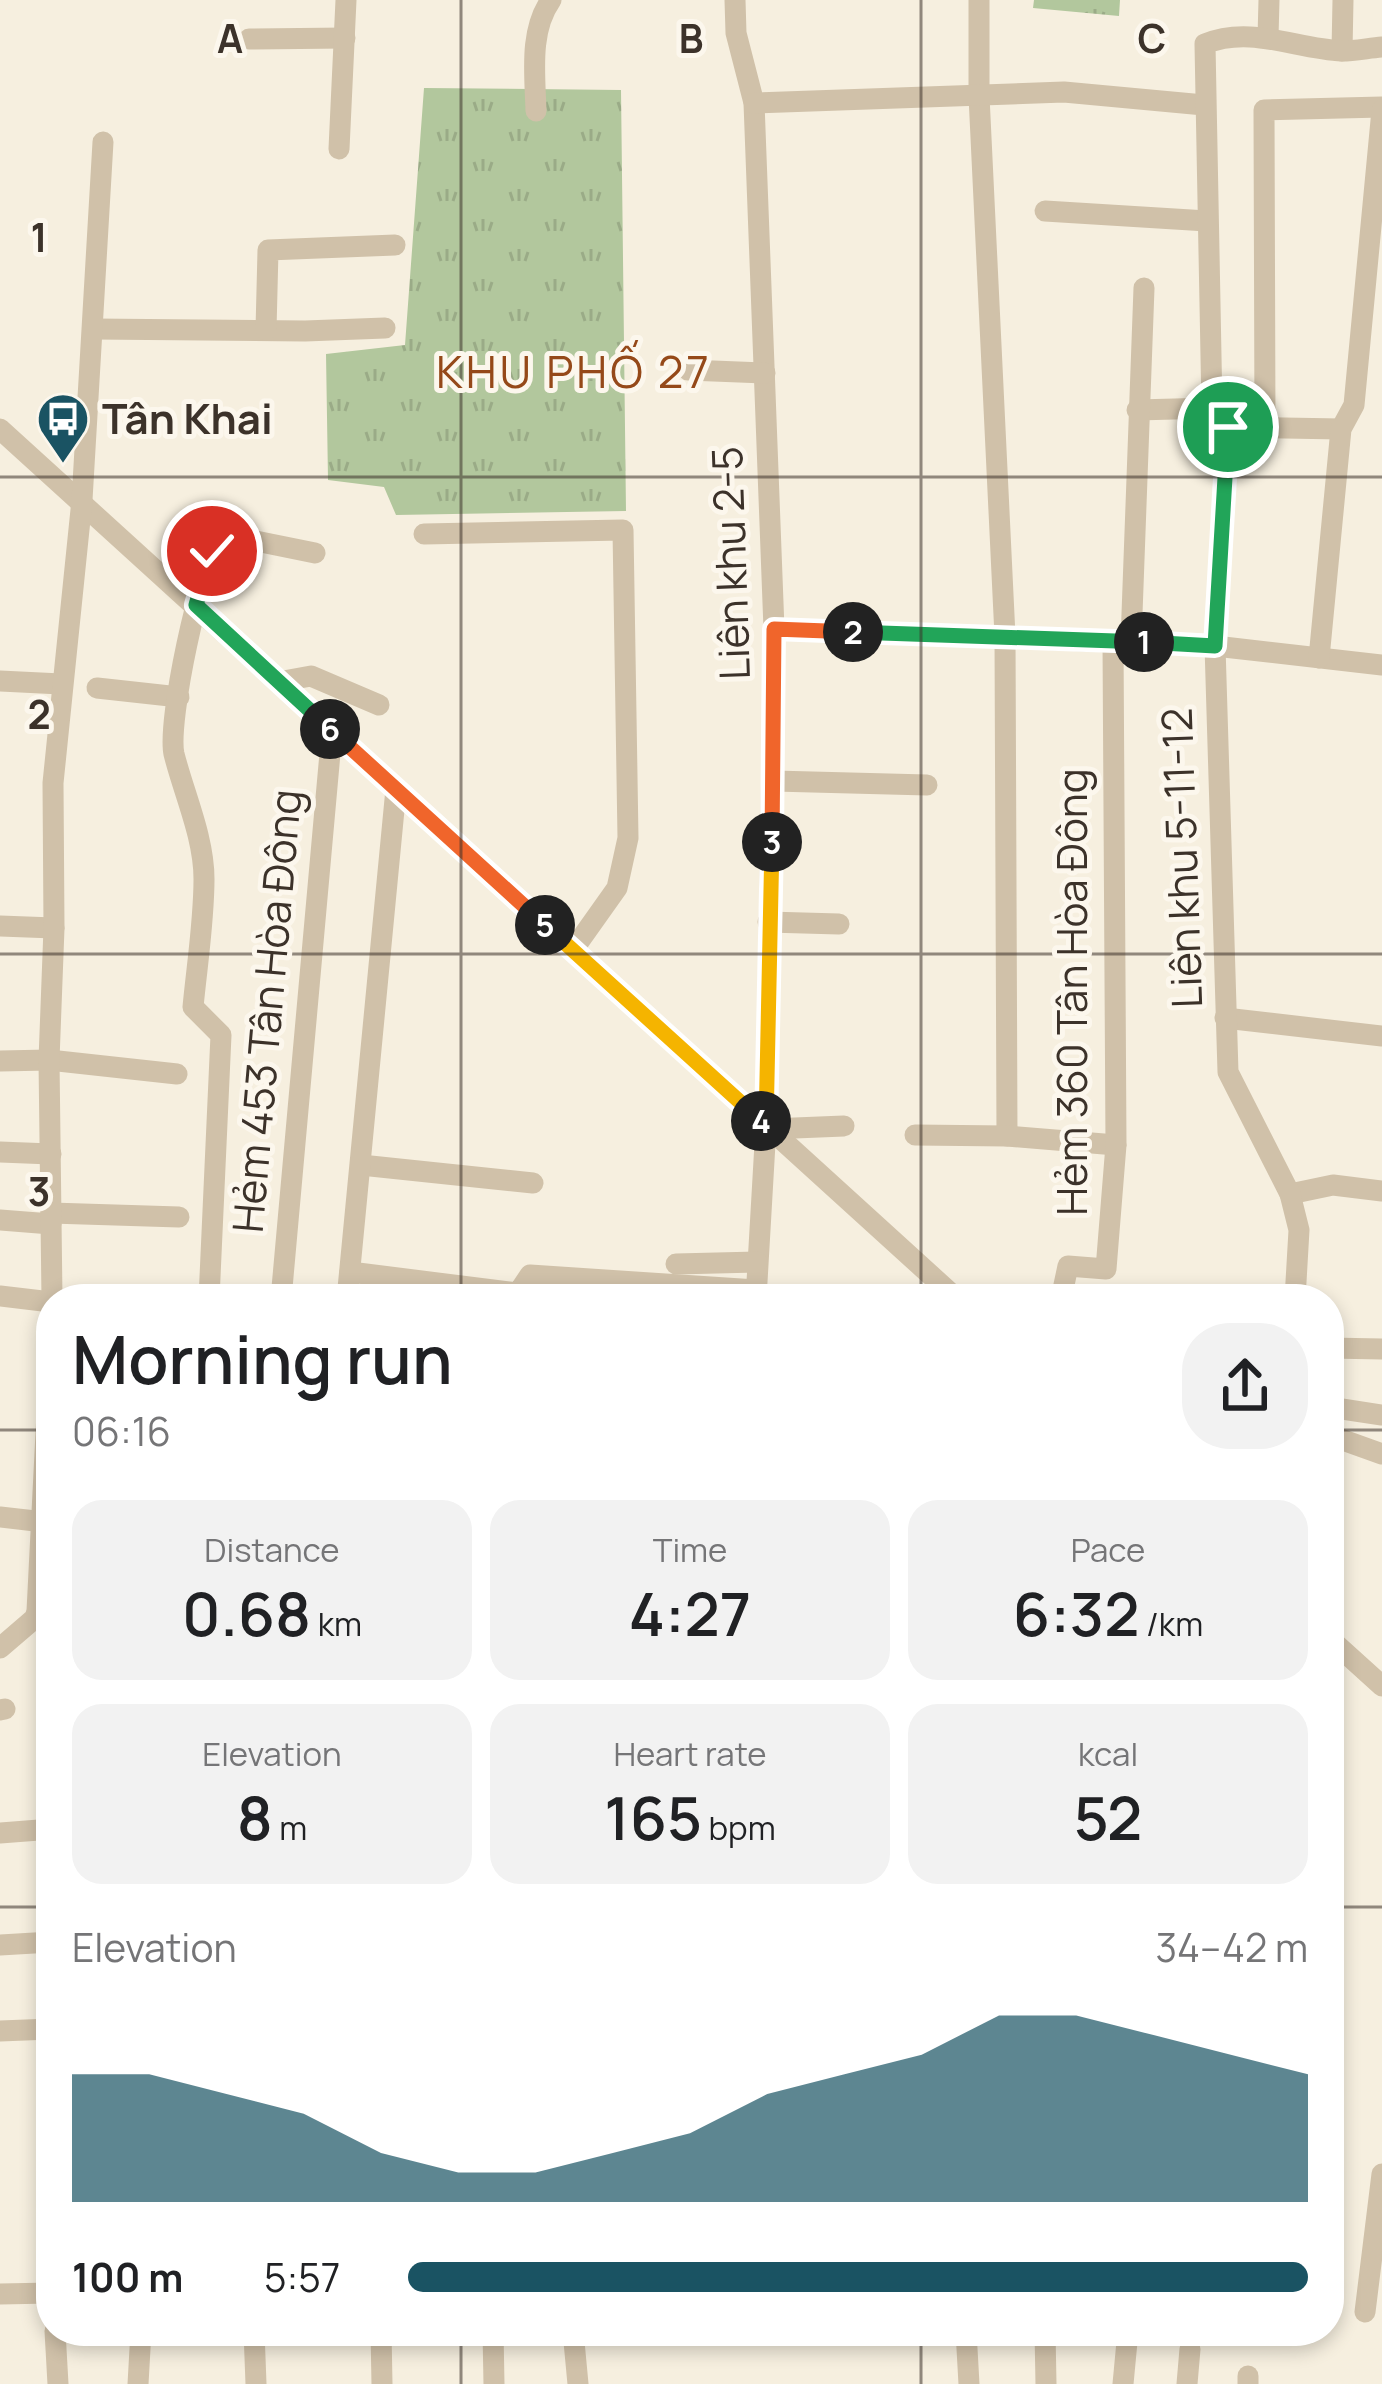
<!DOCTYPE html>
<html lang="en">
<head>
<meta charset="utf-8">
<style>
  :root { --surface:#fff; --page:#f2f2f2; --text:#202124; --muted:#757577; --accent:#1a5363 }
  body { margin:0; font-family:Manrope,sans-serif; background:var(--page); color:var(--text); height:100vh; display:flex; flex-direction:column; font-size:45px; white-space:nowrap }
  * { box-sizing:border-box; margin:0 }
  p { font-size:39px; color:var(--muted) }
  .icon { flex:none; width:66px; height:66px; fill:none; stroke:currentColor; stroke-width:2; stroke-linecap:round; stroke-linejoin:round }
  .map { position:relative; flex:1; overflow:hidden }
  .sheet { position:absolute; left:36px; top:1284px; width:1308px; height:1062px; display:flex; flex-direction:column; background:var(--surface); border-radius:48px; box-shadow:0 6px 18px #0003 }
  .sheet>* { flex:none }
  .pin { position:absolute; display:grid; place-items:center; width:102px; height:102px; color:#fff; margin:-51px; border:6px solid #fff; border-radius:50%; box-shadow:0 3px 12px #0007 }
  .km { position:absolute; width:60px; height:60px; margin:-30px; border-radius:50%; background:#222; color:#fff; font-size:33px; line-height:60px; text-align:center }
  .round { display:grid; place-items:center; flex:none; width:126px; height:126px; border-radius:48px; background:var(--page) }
  .overview { display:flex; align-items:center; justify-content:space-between; height:204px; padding:0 36px }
  h1 { font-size:66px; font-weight:600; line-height:90px }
  .metrics { display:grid; grid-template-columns:repeat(3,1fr); gap:18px; height:204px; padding:12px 36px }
  .metrics div { display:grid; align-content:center; border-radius:30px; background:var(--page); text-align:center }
  .metrics b { font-size:60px; font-weight:600 }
  .metrics small { font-size:33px; font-weight:400 }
  .metrics p { font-size:33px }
  .chart { height:336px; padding:24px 36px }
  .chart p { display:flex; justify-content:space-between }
  .chart svg { width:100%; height:216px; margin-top:12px; fill:var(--accent); opacity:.7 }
  ul { padding:0 36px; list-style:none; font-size:39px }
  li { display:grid; grid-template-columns:192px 144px 1fr; align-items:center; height:90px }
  li i { height:30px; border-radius:15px; background:var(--accent) }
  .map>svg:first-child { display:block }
  .grass { fill:url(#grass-tufts) }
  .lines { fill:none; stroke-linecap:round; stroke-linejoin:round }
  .minor { stroke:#d0c1a9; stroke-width:21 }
  .split-1-casing { stroke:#fff; stroke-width:24 }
  .split-2-casing { stroke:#fff; stroke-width:24 }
  .split-3-casing { stroke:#fff; stroke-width:24 }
  .split-4-casing { stroke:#fff; stroke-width:24 }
  .split-5-casing { stroke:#fff; stroke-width:24 }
  .split-6-casing { stroke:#fff; stroke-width:24 }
  .split-7-casing { stroke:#fff; stroke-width:24 }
  .split-1 { stroke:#22a559; stroke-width:15 }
  .split-2 { stroke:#22a559; stroke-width:15 }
  .split-3 { stroke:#f0652b; stroke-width:15 }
  .split-4 { stroke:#f5b400; stroke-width:15 }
  .split-5 { stroke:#f5b400; stroke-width:15 }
  .split-6 { stroke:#f0652b; stroke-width:15 }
  .split-7 { stroke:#22a559; stroke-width:15 }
  .grid { fill:none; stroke:#3c322a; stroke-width:3; stroke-opacity:0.55 }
  .labels { text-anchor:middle; stroke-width:10; stroke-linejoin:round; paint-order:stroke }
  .poi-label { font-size:42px; font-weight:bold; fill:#3c322a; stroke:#fcf7ed; text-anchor:start }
  .street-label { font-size:42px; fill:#3c322a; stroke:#fcf7ed }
  .neighbourhood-label { font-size:45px; letter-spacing:3px; fill:#954919; stroke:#fcf7ed }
  .grid-label { font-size:39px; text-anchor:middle; font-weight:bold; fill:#3c322a; stroke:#fcf7ed; stroke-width:10; stroke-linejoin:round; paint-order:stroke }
</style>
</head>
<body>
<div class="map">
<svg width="1382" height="2384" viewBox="0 0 1382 2384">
  <defs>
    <pattern id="grass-tufts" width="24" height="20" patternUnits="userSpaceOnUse" patternTransform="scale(3)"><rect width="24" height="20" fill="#b2c79d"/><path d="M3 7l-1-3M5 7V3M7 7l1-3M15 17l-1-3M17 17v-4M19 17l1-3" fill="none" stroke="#9aab87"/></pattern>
  </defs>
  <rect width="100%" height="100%" fill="#f6efdf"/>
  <g class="grass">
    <polygon points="1034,0 1120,0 1119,16 1033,8"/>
    <polygon points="424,88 621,90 626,511 396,515 384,487 328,480 326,354 405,345"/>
  </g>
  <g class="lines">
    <g class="minor">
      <polyline points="735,0 736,33 754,103 774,629 766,1126 756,1299"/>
      <polyline points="979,0 979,96 1005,636 1007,1136"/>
      <polyline points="1268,37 1269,0"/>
      <polyline points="249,39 345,38"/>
      <polyline points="1342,51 1343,0"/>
      <polyline points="754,103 1064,92 1204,105"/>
      <path d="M536 111C535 74 529 31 551 0"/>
      <polyline points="339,149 346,0"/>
      <polyline points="1045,211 1207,221"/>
      <polyline points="94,329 305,331 385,328"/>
      <polyline points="266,330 268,250 395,245"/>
      <polyline points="688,370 765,373"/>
      <polyline points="1137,410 1212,408"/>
      <polyline points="1228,427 1341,429"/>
      <polyline points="1265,428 1264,110 1382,107"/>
      <polyline points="0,429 957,1299"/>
      <polyline points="424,534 623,530 628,838 617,888 573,950"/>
      <polyline points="774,629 1215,646 1382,665"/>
      <polyline points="1131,641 1144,288"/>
      <polyline points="1319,658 1341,429 1354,405 1382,110"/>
      <polyline points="0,681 61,684"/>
      <polyline points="278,682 311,676 379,705"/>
      <polyline points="97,688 179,697"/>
      <polyline points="774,781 927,785"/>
      <polyline points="768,922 839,924"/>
      <polyline points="0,926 54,928"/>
      <polyline points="1225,1018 1382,1036"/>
      <polyline points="0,1061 49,1060 177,1074"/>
      <polyline points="770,1129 844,1126"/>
      <polyline points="915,1135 1007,1136 1116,1145"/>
      <polyline points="0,1152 51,1154"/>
      <polyline points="361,1165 533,1183"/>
      <polyline points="1290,1194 1333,1185 1382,1191"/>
      <polyline points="51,1213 179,1217"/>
      <polyline points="0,1220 51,1224"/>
      <polyline points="676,1264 757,1262"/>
      <polyline points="350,1272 518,1293 530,1275 756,1290"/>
      <polyline points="0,1296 51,1302"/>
      <polyline points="52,1299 49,1060 54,928 53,783 82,500 103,142"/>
      <path d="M209 1299 221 1035 193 1007C197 965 204 921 204 879 204 837 184 794 174 754 167 722 200 565 220 540L246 539 315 553"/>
      <polyline points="281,1299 332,731"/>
      <polyline points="347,1299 396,789"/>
      <polyline points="1061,1299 1068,1266 1106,1269 1116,1145 1113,642"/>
      <path d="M1295 1299 1299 1230 1290 1194 1228 1072 1215 646 1228 427 1212 408 1205 44C1250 25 1296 49 1342 51 1355 51 1369 48 1382 47"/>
      <polyline points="1329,1348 1382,1349"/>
      <polyline points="1329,1407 1382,1415"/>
      <polyline points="1329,1435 1382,1454"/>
      <polyline points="0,1517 44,1522"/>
      <polyline points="1329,1638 1382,1686"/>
      <polyline points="0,1648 35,1618 37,1611 51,1334"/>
      <polyline points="0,1710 5,1709"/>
      <polyline points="0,1833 39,1830"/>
      <polyline points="0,1945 51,1942"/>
      <polyline points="0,2031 51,2029"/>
      <polyline points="0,2294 51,2293"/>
      <polyline points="1365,2312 1382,2174"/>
      <polyline points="55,2331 58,2384"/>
      <polyline points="254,2331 256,2384"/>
      <polyline points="381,2331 382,2384"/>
      <polyline points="493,2331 494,2384"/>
      <polyline points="573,2331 578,2384"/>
      <polyline points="966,2331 969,2384"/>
      <polyline points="1045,2331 1046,2384"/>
      <polyline points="138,2384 141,2331"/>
      <polyline points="1123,2384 1128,2331"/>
      <polyline points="1187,2384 1190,2349"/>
      <polyline points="1248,2384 1248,2376"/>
    </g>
  </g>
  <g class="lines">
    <g class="split-1-casing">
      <polyline id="split-1" points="1144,642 1215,646 1228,427"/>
    </g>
    <g class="split-2-casing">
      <polyline id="split-2" points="853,632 1144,642"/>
    </g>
    <g class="split-3-casing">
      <polyline id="split-3" points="772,842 774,629 853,632"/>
    </g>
    <g class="split-4-casing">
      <polyline id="split-4" points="761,1121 766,1126 772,842"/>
    </g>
    <g class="split-5-casing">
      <polyline id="split-5" points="545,925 761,1121"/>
    </g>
    <g class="split-6-casing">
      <polyline id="split-6" points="330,729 545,925"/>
    </g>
    <g class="split-7-casing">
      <polyline id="split-7" points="212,551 196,605 330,729"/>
    </g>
    <use href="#split-1" class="split-1"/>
    <use href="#split-2" class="split-2"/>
    <use href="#split-3" class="split-3"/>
    <use href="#split-4" class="split-4"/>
    <use href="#split-5" class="split-5"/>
    <use href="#split-6" class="split-6"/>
    <use href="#split-7" class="split-7"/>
  </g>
  <path class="grid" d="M461 0V1299M921 0V1299M0 477H1382M0 954H1382M0 1430H51M1329 1430H1382M0 1907H51M1329 1907H1382M461 2331V2384M921 2331V2384"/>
  <defs>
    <g id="bus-pin" transform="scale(2.7)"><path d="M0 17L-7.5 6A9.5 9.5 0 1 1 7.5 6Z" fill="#1a5363" stroke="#fcf7ed"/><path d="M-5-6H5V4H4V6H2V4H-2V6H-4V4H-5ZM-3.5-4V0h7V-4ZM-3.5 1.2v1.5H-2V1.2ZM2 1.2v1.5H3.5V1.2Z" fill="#fff"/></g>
  </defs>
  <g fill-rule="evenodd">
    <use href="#bus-pin" x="63" y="419"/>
  </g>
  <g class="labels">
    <g class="poi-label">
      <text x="102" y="434">Tân Khai</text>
    </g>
    <g class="street-label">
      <text transform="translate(731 563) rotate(-92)" y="15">Liên khu 2-5</text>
      <text transform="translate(1182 858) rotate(-92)" y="15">Liên khu 5-11-12</text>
      <text transform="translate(1072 992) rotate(-90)" y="15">Hẻm 360 Tân Hòa Đông</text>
      <text transform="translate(267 1011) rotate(-85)" y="15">Hẻm 453 Tân Hòa Đông</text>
    </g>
    <g class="neighbourhood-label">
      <text x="574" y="388">KHU PHỐ 27</text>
    </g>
  </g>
  <g class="grid-label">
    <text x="230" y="53">A</text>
    <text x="691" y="53">B</text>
    <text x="1152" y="53">C</text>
    <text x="39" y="252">1</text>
    <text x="39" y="729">2</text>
    <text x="39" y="1206">3</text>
  </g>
</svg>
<div class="pin" style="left:1228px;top:427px;background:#1e9e55"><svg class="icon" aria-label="arrive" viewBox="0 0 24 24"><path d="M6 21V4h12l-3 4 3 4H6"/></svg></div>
<div class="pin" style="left:212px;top:551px;background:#d93025"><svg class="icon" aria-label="check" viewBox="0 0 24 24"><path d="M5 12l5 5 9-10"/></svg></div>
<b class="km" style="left:1144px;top:642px">1</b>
<b class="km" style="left:853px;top:632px">2</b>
<b class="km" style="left:772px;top:842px">3</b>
<b class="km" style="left:761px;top:1121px">4</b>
<b class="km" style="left:545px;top:925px">5</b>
<b class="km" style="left:330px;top:729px">6</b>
<section class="sheet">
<div class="overview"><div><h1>Morning run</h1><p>06:16</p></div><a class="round"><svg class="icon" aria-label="share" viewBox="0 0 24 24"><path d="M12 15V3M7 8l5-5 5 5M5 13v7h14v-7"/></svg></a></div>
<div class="metrics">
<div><p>Distance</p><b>0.68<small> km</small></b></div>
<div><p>Time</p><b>4:27</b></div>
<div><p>Pace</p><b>6:32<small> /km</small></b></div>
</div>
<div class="metrics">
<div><p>Elevation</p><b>8<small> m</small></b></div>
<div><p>Heart rate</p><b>165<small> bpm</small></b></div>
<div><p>kcal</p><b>52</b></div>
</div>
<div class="chart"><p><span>Elevation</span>34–42 m</p>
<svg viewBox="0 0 160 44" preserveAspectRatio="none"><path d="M0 44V18L10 18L20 22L30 26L40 34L50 38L60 38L70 34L80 30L90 22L100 18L110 14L120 6L130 6L140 10L150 14L160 18V44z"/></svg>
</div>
<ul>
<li><b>100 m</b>5:57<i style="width:100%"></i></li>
</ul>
</section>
</div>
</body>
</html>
